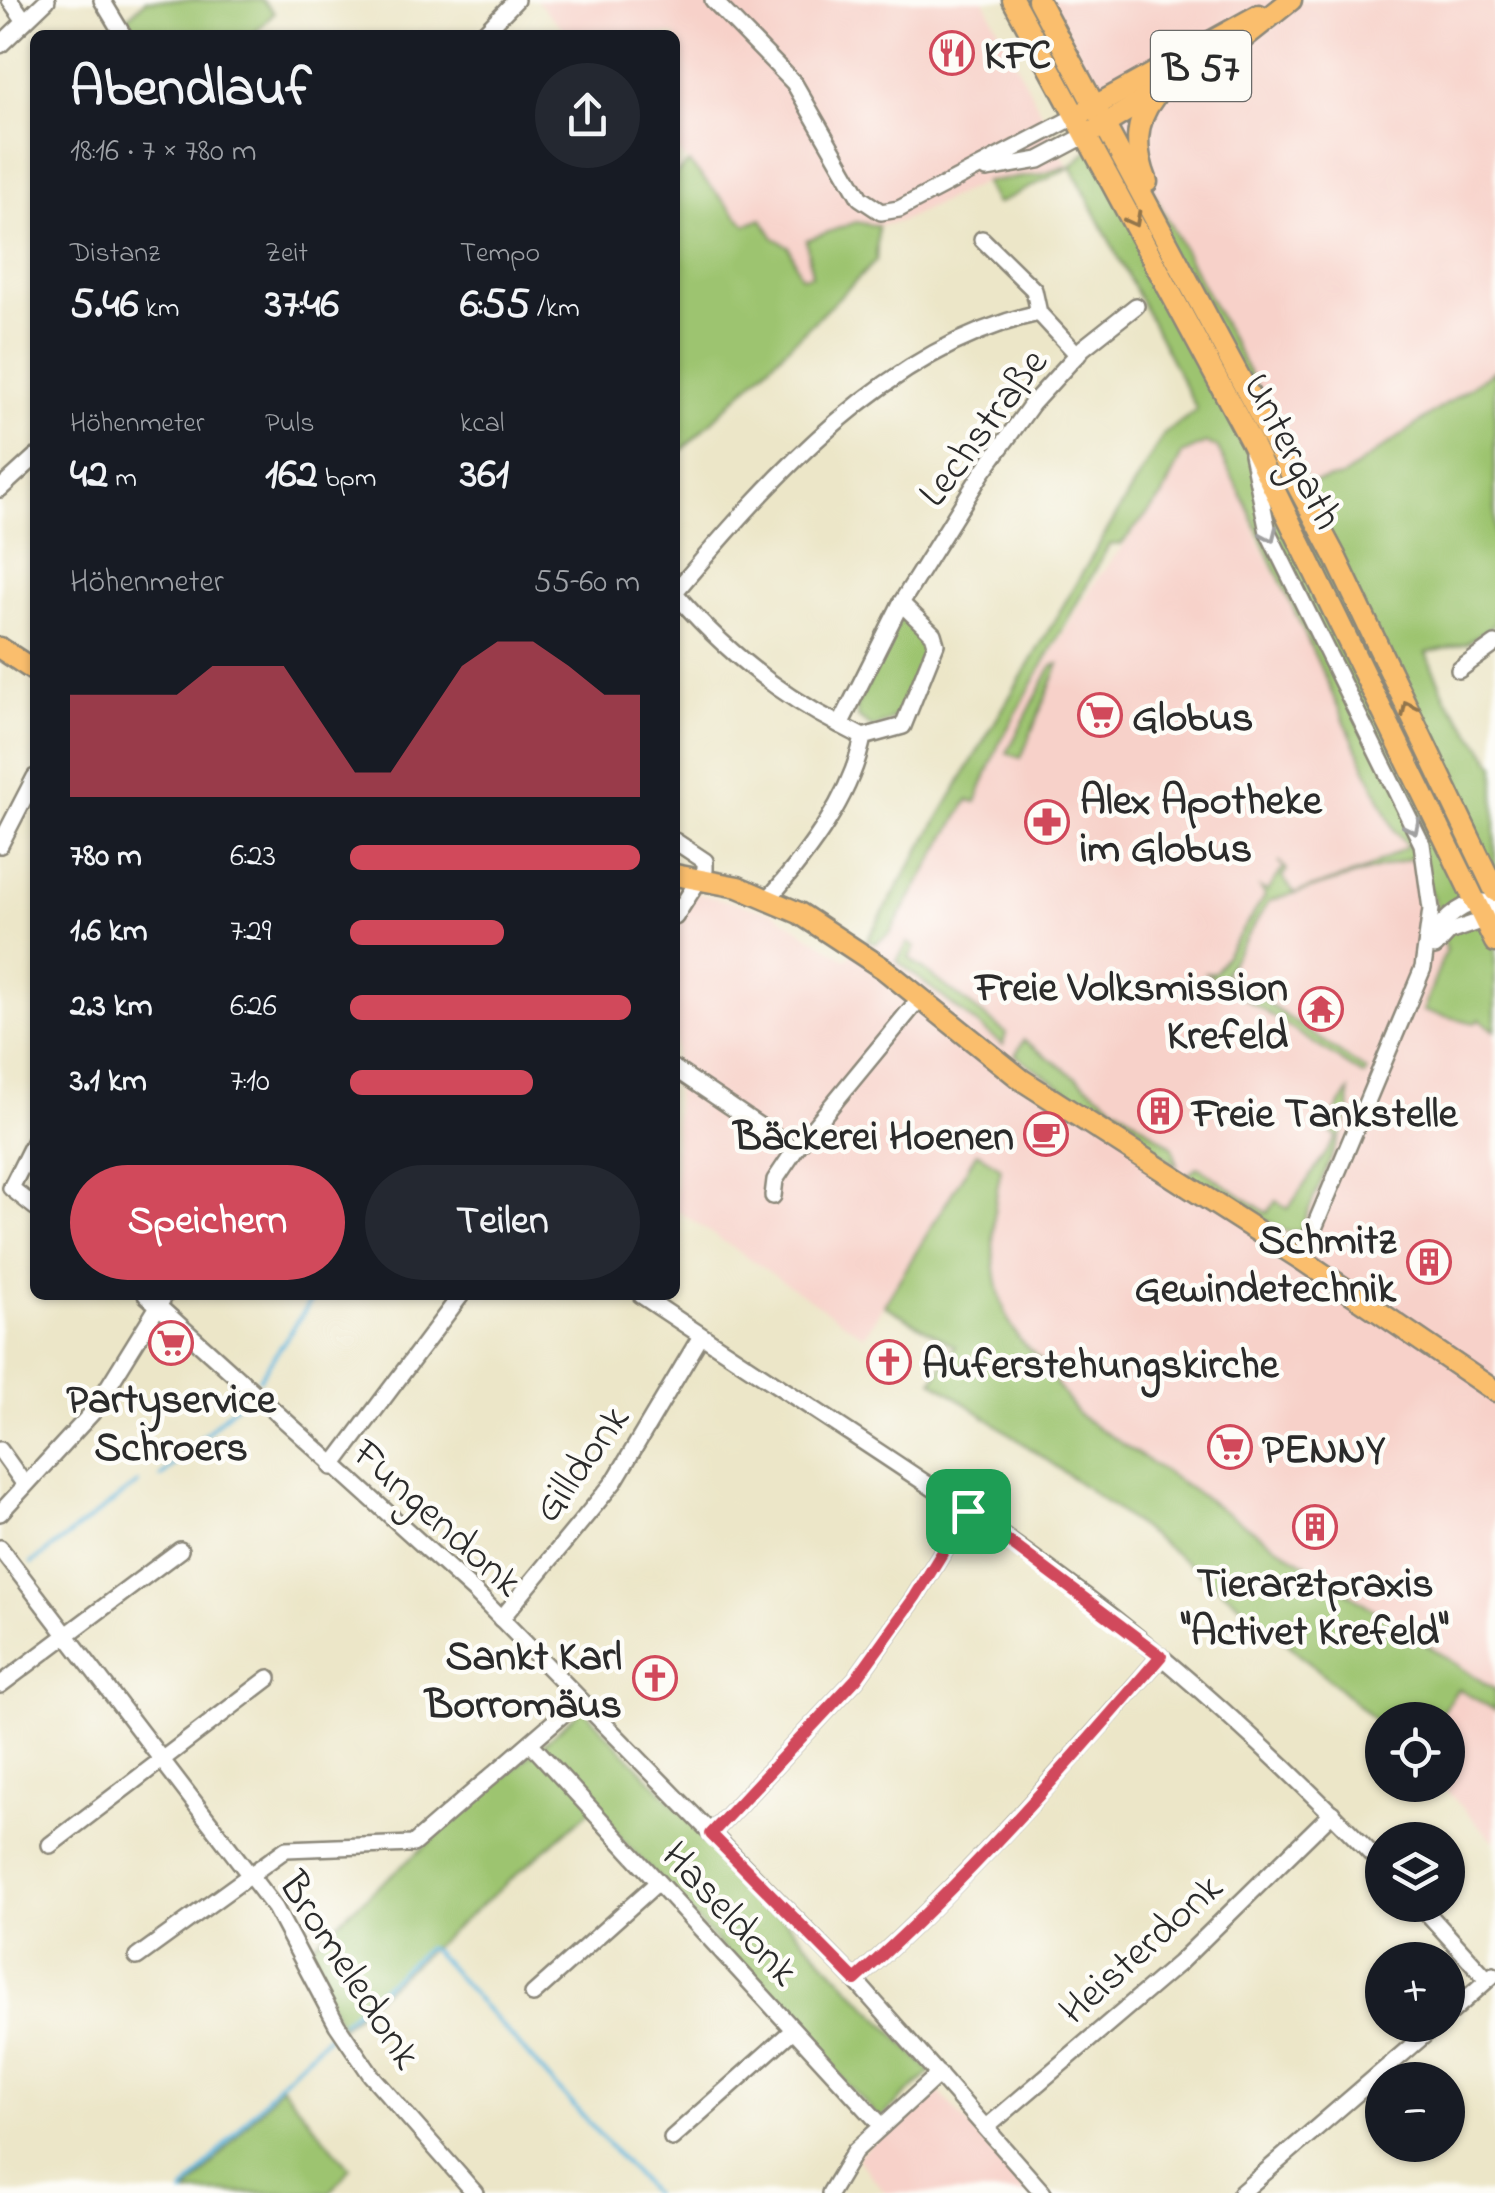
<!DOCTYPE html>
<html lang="de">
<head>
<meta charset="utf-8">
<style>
  :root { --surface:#171b24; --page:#242831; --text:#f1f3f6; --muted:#9ea1a6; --accent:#d1495b }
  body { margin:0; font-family:"Indie Flower",sans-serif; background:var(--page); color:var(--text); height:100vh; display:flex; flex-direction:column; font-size:38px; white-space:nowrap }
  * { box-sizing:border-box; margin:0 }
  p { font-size:32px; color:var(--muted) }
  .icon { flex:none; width:55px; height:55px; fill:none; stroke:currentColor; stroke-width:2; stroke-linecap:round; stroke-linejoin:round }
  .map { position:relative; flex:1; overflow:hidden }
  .drawer { position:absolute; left:30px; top:30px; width:650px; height:1270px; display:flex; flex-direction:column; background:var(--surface); border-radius:15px; box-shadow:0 2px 8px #0004 }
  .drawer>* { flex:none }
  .tools { position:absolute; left:1365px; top:1702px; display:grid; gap:20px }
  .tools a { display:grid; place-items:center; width:100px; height:100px; border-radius:50%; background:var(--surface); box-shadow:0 2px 8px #0004; font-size:50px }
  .pin { position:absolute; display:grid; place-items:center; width:85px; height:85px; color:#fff; margin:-42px; border-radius:20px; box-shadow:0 5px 15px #0006 }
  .round { display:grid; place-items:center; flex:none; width:105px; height:105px; border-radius:52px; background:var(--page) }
  .headline { display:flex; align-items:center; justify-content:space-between; height:170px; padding:0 40px }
  h1 { font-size:55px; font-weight:700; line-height:75px }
  .stats { display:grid; grid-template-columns:repeat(3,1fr); gap:15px; height:170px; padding:10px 40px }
  .stats div { display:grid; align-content:center }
  .stats b { font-size:42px; font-weight:700 }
  .stats small { font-size:28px; font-weight:400 }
  .stats p { font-size:28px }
  .chart { height:280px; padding:20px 40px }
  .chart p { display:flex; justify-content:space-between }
  .chart svg { width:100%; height:180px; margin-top:10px; fill:var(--accent); opacity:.7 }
  .cta { display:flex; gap:20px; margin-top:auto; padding:20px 40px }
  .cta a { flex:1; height:115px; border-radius:60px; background:var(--accent); color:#fff; font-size:40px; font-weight:700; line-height:115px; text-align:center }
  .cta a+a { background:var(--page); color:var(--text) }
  ul { padding:0 40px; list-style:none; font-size:32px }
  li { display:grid; grid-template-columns:160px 120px 1fr; align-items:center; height:75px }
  li i { height:25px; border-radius:12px; background:var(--accent) }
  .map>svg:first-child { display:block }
  .built { fill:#f7d1c9 }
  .green { fill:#9dc470; stroke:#64784e; stroke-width:2.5 }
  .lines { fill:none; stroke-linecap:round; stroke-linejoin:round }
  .stream { stroke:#60b6dd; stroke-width:4 }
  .minor-casing { stroke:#8c887a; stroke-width:20 }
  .major-casing { stroke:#8c887a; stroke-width:25 }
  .minor { stroke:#fff; stroke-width:15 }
  .major { stroke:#fabe6d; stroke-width:20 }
  .oneway { stroke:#92744c }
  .oneway2 { stroke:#a0a0a0 }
  .route-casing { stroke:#fff; stroke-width:20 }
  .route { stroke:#d1495b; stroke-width:12 }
  .labels { text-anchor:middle; stroke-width:9; stroke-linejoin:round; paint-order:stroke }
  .shield { fill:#fdfcf7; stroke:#6a6a68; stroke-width:2.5 }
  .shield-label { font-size:40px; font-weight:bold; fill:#2b2b2b }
  .poi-label { font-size:42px; font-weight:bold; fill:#2b2b2b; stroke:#fdfcf7; text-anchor:start }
  .street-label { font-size:42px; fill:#2b2b2b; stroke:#fdfcf7 }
</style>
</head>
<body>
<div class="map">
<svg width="1495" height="2193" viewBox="0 0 1495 2193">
  <rect width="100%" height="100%" fill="#fdfcf7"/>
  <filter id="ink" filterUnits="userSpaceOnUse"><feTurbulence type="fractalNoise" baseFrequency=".01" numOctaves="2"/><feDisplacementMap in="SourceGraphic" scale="20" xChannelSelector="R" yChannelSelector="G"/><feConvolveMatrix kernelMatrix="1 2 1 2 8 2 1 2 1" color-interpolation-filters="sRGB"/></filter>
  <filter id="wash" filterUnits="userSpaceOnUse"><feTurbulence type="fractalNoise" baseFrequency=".0048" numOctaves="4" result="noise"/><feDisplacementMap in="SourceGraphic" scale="40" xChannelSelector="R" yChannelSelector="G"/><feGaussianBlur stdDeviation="2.25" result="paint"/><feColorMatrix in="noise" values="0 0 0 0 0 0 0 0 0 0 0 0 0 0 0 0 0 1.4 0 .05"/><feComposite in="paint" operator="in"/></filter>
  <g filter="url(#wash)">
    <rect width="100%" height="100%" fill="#ece6c8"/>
    <g class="built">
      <polygon points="536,0 984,0 1069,168 984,182 899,222 806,240 812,276 801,277 788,246 746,225 675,148 675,35 569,35"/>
      <polygon points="1048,0 1495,0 1495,370 1341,477 1308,483"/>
      <polygon points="1206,443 1217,447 1243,498 1258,539 1436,904 1446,949 1423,1011 1480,1019 1495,1031 1495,1842 1441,1785 1448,1785 1448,1720 1436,1720 1458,1690 1137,1476 1012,1362 977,1153 864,1336 675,1209 675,888 773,912 846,959 867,940 876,941 1098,577 1162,497 1182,454"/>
      <polygon points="934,2086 1028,2193 885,2193 856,2157"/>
    </g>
    <g class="green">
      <polygon points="146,0 262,0 274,13 253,35 131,35 123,22"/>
      <polygon points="1116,123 1308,483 1341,477 1495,370 1495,624 1467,643 1426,653 1446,698 1495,765 1495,1031 1480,1019 1475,1023 1423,1011 1446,949 1436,904 1413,858 1269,901 1224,974 1367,1071 1364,1076 1206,973 1215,972 1265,896 1260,888 1268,891 1284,867 1278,861 1287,870 1282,877 1295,893 1363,871 1408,846 1395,832 1243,498 1217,447 1206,443 1182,454 1162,497 1121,544 1109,545 998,746 976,802 968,800 890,933 875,944 867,940 1164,434 1197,410 1071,166"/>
      <polygon points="689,163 746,225 762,219 774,238 788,246 801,277 812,275 806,240 856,222 878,226 876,261 675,457 675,174"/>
      <polygon points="1065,167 1069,168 996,204 984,182 1040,175"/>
      <path d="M902 615 908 616 930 639C918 674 913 718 872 728L858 717 856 707Z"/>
      <polygon points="1059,664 1021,758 1007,753 1052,666"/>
      <polygon points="908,943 915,947 909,958 1006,1033 1003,1045 897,961"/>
      <polygon points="1024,1040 1173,1147 1177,1166 1015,1055"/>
      <polygon points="1349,1091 1350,1113 1300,1231 1287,1232 1187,1175 1198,1167 1267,1213 1276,1201 1288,1209 1337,1137 1325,1128"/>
      <path d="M977 1152 1001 1168C990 1220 987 1289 1017 1336 1024 1347 1037 1354 1044 1365 1056 1383 1065 1399 1080 1416L1495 1690V1710L1458 1689 1436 1720H1382V1727C1243 1597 1090 1488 933 1381L955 1346 884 1305Z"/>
      <polygon points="583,1709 931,2072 880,2119 593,1808 341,2027 305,1950"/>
      <polygon points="281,2086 350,2168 330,2193 187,2193"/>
    </g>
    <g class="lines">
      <g class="stream">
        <polyline points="259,1379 315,1295"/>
        <polyline points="161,1477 241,1400"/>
        <polyline points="32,1563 138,1483"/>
        <polyline points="342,2022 427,1948 434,1951 652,2193"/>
        <polyline points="183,2193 278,2084 332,2032"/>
      </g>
    </g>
  </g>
  <g filter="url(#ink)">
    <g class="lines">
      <g class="minor-casing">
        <g id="minor">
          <polyline points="10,0 25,21"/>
          <polyline points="102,0 123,35"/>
          <polyline points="713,0 794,83 860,198 881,212 899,209 1078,115"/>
          <polyline points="482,35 516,0"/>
          <polyline points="0,45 47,0"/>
          <polyline points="987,169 1039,160 1088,134"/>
          <polyline points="982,239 1034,290 1039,313"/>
          <polyline points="1252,454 1268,532 1422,844 1431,909 1423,968 1301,1259"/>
          <polyline points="0,489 35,457"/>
          <path d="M675 592C772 478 887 346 1039 313L1078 355"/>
          <path d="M675 593C721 647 777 693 840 725"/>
          <polyline points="1459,670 1495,644"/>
          <polyline points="863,737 903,726 936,644 933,634 901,603"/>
          <polyline points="675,841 705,861 705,870 675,917"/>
          <polyline points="0,845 35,777"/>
          <path d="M770 897C809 852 851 797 863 737L840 725 901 603 982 473 1032 404 1083 348 1136 306"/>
          <path d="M1431 940C1443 919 1468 895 1495 904"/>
          <polyline points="1435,947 1449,932 1495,916"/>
          <polyline points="675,1069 795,1150 920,998"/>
          <polyline points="35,1140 11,1188 35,1207"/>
          <polyline points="773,1196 775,1180 795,1150"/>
          <polyline points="146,1295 475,1592 855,1980 1043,2193"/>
          <path d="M641 1295C781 1390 925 1478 1061 1578 1177 1663 1283 1762 1382 1865"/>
          <polyline points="0,1450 25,1485"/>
          <polyline points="332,1467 461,1295"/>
          <polyline points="0,1513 92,1413 165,1295"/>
          <polyline points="0,1548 275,1908 337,2025 371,2075 475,2193"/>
          <polyline points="501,1619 614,1482 701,1336"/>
          <polyline points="0,1685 180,1550"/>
          <polyline points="532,1745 882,2126"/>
          <polyline points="711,1834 856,1679 915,1597 968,1511"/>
          <polyline points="50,1845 269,1678"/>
          <polyline points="1420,1905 1487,1979"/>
          <polyline points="137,1957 286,1849 413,1844 578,1701"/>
          <path d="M855 1980C967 1880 1063 1769 1161 1656"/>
          <polyline points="533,1994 657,1883"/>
          <polyline points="1448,2015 1493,1975"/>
          <polyline points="987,2127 1179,1963 1332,1813"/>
          <polyline points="672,2138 793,2030"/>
          <polyline points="830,2193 855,2151 939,2074"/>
          <polyline points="1241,2193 1436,2025"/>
        </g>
      </g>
      <g class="major-casing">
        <g id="major">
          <polyline points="1013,0 1250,440 1495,942"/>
          <polyline points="1038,0 1335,556 1495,891"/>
          <polyline points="1084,112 1259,15"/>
          <polyline points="1094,131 1241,40 1291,0"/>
          <path d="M1147 182C1135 151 1133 124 1154 97"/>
          <polyline points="0,648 35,671"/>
          <polyline points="675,875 738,887 799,913 884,969 1022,1080 1301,1259 1495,1391"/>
        </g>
      </g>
      <use href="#minor" class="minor"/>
      <use href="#major" class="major"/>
    </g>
    <defs><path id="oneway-chevron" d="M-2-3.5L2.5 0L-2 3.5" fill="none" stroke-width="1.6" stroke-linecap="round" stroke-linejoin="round" transform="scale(2.5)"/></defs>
    <g class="oneway">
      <use href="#oneway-chevron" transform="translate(1134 220) rotate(62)"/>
      <use href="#oneway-chevron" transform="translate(1408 708) rotate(-116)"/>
    </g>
    <g class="oneway2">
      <use href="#oneway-chevron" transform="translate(1270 535) rotate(66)"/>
      <use href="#oneway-chevron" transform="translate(1413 827) rotate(64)"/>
    </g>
  </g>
  <g class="lines" filter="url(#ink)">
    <g class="route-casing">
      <path id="route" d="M968 1511 1161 1656C1063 1770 967 1880 855 1980L711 1834 856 1679 915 1597Z"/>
    </g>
    <use href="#route" class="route"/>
  </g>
  <defs>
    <g id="restaurant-ring" transform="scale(2.25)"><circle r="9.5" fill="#fdfcf7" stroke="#d1495b" stroke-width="1.5"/><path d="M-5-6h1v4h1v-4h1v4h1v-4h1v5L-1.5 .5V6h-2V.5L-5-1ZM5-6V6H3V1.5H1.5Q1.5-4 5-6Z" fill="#d1495b"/></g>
    <g id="supermarket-ring" transform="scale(2.25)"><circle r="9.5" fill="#fdfcf7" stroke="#d1495b" stroke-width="1.5"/><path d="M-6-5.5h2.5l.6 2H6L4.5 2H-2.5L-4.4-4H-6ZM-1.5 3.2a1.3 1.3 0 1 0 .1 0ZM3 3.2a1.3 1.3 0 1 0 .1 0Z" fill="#d1495b"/></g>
    <g id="pharmacy-ring" transform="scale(2.25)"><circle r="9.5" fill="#fdfcf7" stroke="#d1495b" stroke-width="1.5"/><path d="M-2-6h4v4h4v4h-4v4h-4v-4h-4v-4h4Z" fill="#d1495b"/></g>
    <g id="temple-ring" transform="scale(2.25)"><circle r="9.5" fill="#fdfcf7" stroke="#d1495b" stroke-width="1.5"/><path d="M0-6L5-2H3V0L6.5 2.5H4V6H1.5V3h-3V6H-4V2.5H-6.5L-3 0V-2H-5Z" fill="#d1495b"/></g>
    <g id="building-ring" transform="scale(2.25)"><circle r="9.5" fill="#fdfcf7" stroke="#d1495b" stroke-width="1.5"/><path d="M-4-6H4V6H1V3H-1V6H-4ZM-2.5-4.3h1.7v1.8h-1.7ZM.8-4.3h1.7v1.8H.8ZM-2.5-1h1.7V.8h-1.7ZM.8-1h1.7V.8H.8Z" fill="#d1495b"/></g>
    <g id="cafe-ring" transform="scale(2.25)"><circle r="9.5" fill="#fdfcf7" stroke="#d1495b" stroke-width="1.5"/><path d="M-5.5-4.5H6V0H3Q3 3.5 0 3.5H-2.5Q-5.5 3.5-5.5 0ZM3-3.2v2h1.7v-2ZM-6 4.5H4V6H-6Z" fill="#d1495b"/></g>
    <g id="church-ring" transform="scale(2.25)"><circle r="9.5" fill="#fdfcf7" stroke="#d1495b" stroke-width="1.5"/><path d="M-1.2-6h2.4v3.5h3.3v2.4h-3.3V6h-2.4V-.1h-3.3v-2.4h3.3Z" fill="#d1495b"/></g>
  </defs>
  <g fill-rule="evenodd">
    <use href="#restaurant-ring" x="952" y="53"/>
    <use href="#supermarket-ring" x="1100" y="715"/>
    <use href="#pharmacy-ring" x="1047" y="822"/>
    <use href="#temple-ring" x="1321" y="1009"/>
    <use href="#building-ring" x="1160" y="1111"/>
    <use href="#cafe-ring" x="1046" y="1134"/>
    <use href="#building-ring" x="1429" y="1262"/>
    <use href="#supermarket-ring" x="171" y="1343"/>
    <use href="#church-ring" x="889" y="1362"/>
    <use href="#supermarket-ring" x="1230" y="1447"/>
    <use href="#building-ring" x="1315" y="1527"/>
    <use href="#church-ring" x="655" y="1678"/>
  </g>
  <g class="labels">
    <rect class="shield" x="1151" y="31" width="100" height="70" rx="8"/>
    <g class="shield-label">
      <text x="1201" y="80">B 57</text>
    </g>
    <g class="poi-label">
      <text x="984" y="68">KFC</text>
      <text x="1132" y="730">Globus</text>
      <text x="1080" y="813">Alex Apotheke<tspan x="1080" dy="48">im Globus</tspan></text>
      <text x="1288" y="1000" text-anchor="end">Freie Volksmission<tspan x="1288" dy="48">Krefeld</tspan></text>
      <text x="1192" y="1126">Freie Tankstelle</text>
      <text x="1014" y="1149" text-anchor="end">Bäckerei Hoenen</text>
      <text x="1396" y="1253" text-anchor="end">Schmitz<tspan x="1396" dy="48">Gewindetechnik</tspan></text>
      <text x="922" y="1377">Auferstehungskirche</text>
      <text x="171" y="1412" text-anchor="middle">Partyservice<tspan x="171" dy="48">Schroers</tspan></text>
      <text x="1262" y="1462">PENNY</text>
      <text x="1315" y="1596" text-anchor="middle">Tierarztpraxis<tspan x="1315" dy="48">"Activet Krefeld"</tspan></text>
      <text x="622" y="1669" text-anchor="end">Sankt Karl<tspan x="622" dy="48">Borromäus</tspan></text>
    </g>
    <g class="street-label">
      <text transform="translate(981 426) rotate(-53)" y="15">Lechstraße</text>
      <text transform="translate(1295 450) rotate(63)" y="15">Untergath</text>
      <text transform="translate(579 1462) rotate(-54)" y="15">Gilldonk</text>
      <text transform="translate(439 1516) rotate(42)" y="15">Fungendonk</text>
      <text transform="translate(732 1912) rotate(47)" y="15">Haseldonk</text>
      <text transform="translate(1139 1947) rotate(-42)" y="15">Heisterdonk</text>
      <text transform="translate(352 1969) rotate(57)" y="15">Bromeledonk</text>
    </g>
  </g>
</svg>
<div class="tools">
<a><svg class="icon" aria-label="locate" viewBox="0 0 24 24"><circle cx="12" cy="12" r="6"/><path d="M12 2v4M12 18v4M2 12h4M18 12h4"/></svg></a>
<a><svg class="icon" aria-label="layers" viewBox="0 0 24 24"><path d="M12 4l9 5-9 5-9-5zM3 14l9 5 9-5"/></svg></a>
<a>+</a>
<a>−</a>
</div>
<div class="pin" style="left:968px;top:1511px;background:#1e9e55"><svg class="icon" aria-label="arrive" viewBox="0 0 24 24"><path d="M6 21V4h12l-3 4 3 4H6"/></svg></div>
<section class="drawer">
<div class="headline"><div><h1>Abendlauf</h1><p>18:16 · 7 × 780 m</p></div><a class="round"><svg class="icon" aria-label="share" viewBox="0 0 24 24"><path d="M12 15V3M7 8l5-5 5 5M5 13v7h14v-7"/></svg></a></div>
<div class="stats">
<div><p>Distanz</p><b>5.46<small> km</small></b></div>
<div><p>Zeit</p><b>37:46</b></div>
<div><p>Tempo</p><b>6:55<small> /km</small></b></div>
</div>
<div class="stats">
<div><p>Höhenmeter</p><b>42<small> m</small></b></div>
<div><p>Puls</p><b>162<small> bpm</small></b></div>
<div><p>kcal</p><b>361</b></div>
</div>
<div class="chart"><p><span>Höhenmeter</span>55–60 m</p>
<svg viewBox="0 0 160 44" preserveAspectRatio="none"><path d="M0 44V19L10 19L20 19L30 19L40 12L50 12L60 12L70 25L80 38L90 38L100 25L110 12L120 6L130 6L140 12L150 19L160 19V44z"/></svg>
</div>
<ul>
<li><b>780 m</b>6:23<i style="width:100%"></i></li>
<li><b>1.6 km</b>7:29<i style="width:53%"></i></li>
<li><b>2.3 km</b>6:26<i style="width:97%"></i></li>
<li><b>3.1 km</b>7:10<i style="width:63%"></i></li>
</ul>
<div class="cta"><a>Speichern</a><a>Teilen</a></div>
</section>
</div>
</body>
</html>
